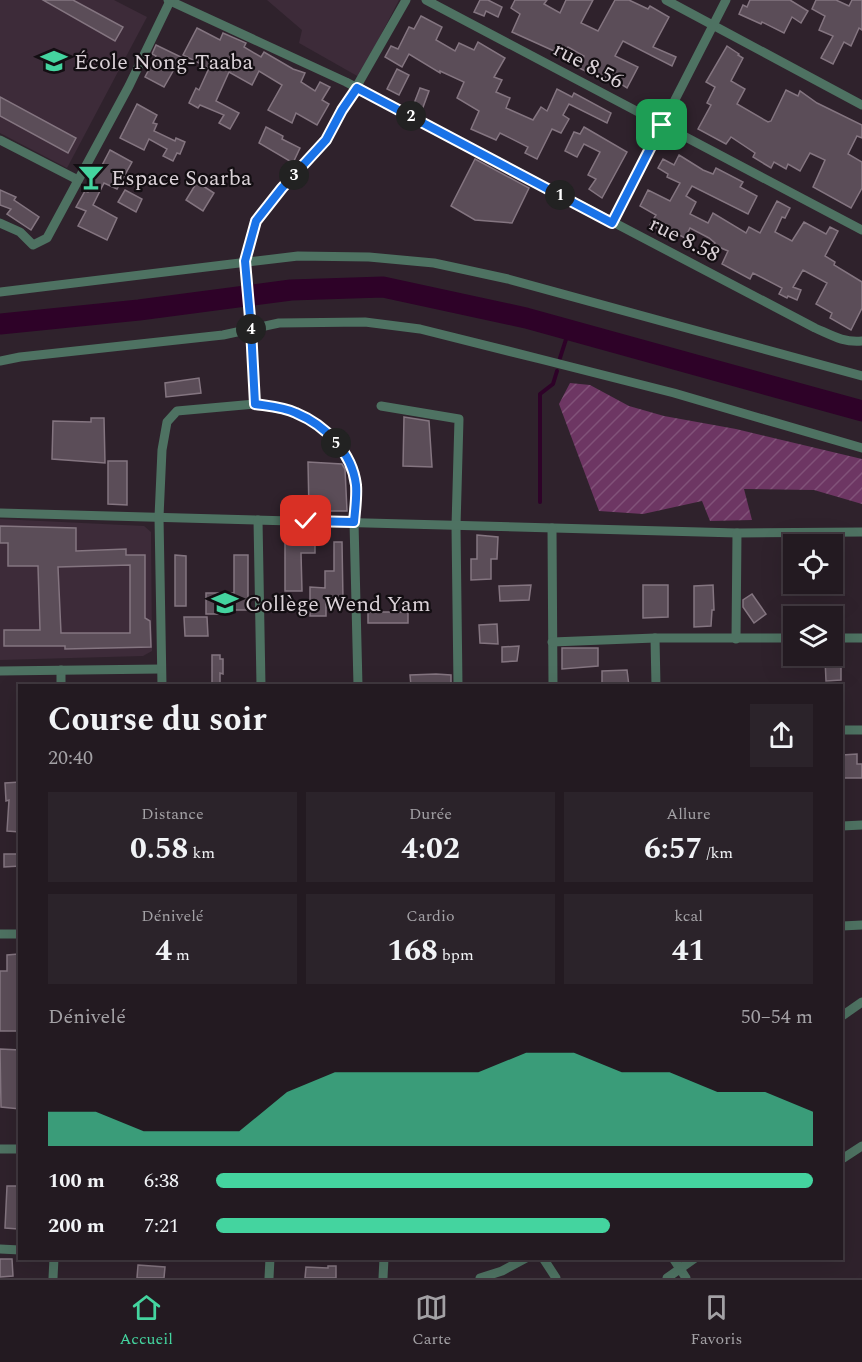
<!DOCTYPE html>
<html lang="fr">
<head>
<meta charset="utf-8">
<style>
  :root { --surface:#231a21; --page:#2b232a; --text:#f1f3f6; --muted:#a3a1a5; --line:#40383f; --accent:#44d49f }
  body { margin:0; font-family:Spectral,serif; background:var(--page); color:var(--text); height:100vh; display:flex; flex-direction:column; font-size:22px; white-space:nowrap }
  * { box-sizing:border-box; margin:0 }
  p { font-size:20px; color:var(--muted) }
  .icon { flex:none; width:33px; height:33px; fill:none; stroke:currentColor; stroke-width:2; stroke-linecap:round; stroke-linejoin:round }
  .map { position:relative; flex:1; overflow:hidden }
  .side { position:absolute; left:18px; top:684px; width:825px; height:576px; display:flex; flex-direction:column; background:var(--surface); border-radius:0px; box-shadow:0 6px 24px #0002,0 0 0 2px var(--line) }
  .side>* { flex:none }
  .fabs { position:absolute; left:783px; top:534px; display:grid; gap:12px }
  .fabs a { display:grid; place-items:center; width:60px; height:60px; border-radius:0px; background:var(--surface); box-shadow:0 6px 24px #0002,0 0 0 2px var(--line); font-size:30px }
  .pin { position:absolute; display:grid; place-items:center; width:51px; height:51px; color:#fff; margin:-26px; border-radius:12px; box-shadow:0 3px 9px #0006 }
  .km { position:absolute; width:30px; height:30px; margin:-15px; border-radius:50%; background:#222; color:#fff; font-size:16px; line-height:30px; text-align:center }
  .round { display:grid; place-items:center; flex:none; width:63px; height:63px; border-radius:0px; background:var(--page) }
  .summary { display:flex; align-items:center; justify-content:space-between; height:102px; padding:0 30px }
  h1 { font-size:33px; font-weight:700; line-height:45px }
  .stats { display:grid; grid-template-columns:repeat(3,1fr); gap:9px; height:102px; padding:6px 30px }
  .stats div { display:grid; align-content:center; border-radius:0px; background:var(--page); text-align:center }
  .stats b { font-size:30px; font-weight:700 }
  .stats small { font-size:16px; font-weight:400 }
  .stats p { font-size:16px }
  .chart { height:168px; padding:12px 30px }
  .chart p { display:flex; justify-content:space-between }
  .chart svg { width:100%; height:108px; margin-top:6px; fill:var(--accent); opacity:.7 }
  ul { padding:0 30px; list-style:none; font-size:20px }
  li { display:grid; grid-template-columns:96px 72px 1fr; align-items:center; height:45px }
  li i { height:15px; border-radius:8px; background:var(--accent) }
  .dock { display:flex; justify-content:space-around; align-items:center; height:84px; border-top:2px solid var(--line); background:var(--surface); font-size:16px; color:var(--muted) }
  .dock a { display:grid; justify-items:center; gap:3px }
  .dock .current { color:var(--accent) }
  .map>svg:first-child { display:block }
  .built { fill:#3d2b39 }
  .garden { fill:url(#garden-furrows) }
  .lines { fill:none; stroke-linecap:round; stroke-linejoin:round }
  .stream { stroke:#2e0228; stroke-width:4 }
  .river { stroke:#2e0228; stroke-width:21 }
  .building { fill:#5b4d58; stroke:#847580; stroke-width:1.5; fill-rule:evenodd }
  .street { stroke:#4e7262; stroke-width:9 }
  .route-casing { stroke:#fff; stroke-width:12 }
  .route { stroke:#1a73e8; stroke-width:8 }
  .labels { text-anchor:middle; stroke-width:4.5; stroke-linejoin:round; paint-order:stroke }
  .poi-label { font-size:22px; fill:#dad1d7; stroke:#130e12; text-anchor:start }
  .street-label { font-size:22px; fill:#dad1d7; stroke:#130e12 }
</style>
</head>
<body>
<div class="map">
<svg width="862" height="1278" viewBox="0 0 862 1278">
  <defs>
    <pattern id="garden-furrows" width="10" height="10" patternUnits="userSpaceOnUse" patternTransform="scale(1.5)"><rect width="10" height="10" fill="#6d3663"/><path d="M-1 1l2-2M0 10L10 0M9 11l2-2" fill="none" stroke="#815279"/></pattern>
  </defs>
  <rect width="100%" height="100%" fill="#2f222c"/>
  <g class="built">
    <polygon points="0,0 114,0 147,17 67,168 0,133"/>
    <polygon points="267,0 399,0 359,77 299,43 302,30"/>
    <polygon points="0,519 144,526 151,532 152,651 143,656 0,660"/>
  </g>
  <polygon class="garden" points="570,383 590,385 629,406 664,416 736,429 862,459 862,504 814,490 744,489 752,520 710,521 702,501 643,514 599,511 559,404"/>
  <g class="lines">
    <g class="stream">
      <polyline points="560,358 569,330"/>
      <polyline points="540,502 540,394 553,384 557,371"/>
    </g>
    <polyline class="river" points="0,324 139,310 291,290 383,287 526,318 862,411"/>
  </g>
  <g class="building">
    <polygon points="43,0 73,0 123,27 115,41"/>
    <polygon points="480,0 488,0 502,7 498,17 486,11 484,16 474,12"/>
    <polygon points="515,0 547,0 544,4 560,13 566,0 593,0 581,23 598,31 615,0 629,0 648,9 650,6 669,17 653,47 676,57 672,66 623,41 615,56 638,67 627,88 610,77 608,82 579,68 584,56 568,47 567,49 558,44 554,51 512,32 520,14 511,8"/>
    <polygon points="750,0 790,0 808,11 801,23 792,17 784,33 762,22 761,24 739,14 743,5 747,7"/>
    <polygon points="816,0 836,0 849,6 852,0 862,0 862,30 859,28 851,46 844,42 833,64 821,58 833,36 819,30 825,16 812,9"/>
    <polygon points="421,16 442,27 436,40 455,51 459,43 474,50 478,42 505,58 494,77 502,80 496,92 510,98 506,108 533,120 541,107 547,111 557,89 572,97 574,93 611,113 607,123 569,104 563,115 569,119 561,133 552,129 537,159 525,153 528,147 500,133 496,140 471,129 479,111 457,98 464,82 440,71 440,73 409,54 402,67 385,57 391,46 398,49 409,27 414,29"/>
    <polygon points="197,28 220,40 223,33 246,43 244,47 261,57 264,52 293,69 305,73 301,82 315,91 320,82 330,87 322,100 329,104 317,125 296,113 292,123 268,110 282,85 259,71 252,85 229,72 216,101 239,113 230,129 219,123 224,115 200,105 198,108 189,103 196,88 199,90 209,68 183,55"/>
    <polygon points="156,45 181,57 164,87 145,77 156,56 152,54"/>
    <polygon points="727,46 739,54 738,55 743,58 731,81 745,89 737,104 768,122 771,121 786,90 798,96 800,91 817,103 862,125 862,138 857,136 848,154 862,162 862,188 851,208 813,187 825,160 810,153 800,171 788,164 786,169 774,162 771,168 753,157 755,153 731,137 726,144 698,129 711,105 707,103 715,87 706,82"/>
    <polygon points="397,69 409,75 399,95 387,89"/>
    <polygon points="420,88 429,91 422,110 413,106"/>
    <polygon points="0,97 76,138 68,153 0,116"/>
    <polygon points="137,104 157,115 153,123 157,124 154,131 175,141 176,138 185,142 180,154 177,153 173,161 163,156 167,149 149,139 144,150 120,138"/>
    <polygon points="266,127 283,136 282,139 300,148 293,163 259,143"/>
    <polygon points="584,127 627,152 602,198 589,189 596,179 588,175 600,152 584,144 577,157 565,151 574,132 580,134"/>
    <polygon points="110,150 132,162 117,189 104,183 93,205 117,218 107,240 78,226 86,211 76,207 85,191 88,192"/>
    <polygon points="679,155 703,170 713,174 716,168 743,182 740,187 757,196 748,214 692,186 686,196 696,202 690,214 708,223 713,213 746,233 749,227 760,233 777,201 790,208 785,218 782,217 775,232 792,241 804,222 826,234 830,227 838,231 825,256 835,262 834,265 862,282 862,308 851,330 830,318 832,313 816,304 827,283 803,270 793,287 801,290 797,300 788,296 787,298 779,294 782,288 753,273 750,279 722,264 728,251 714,245 715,243 709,238 690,228 685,238 668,229 667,233 650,225 656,215 640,206 648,190 670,201 680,183 667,177 668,174 658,168 663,159 674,165"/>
    <polygon points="475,159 529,188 512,223 475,220 451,206"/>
    <polygon points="197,182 214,193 203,211 186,200"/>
    <polygon points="0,190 16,197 14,200 39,217 31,230 7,214 11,209 0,205"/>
    <polygon points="125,190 142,199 136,212 118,202"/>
    <polygon points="199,378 201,393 166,397 165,383"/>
    <polygon points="404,417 429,421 432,467 403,466"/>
    <polygon points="91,418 104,418 105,463 52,459 53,421 91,422"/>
    <polygon points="108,461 127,461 127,505 108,504"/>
    <polygon points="308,462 342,464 345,469 347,511 309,511"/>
    <path d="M0 526 76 528V551L126 549V555H145V618L150 621 151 647 65 649V646H4V630H40L38 566H8V543H0ZM130 565V633H61L58 567Z"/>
    <polygon points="477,535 498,537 497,559 491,559 491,579 471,580 471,559 477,559"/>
    <polygon points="334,542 342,542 343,600 326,600 326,616 310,616 310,587 325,588 325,571 334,571"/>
    <polygon points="285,543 315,543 315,553 301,553 302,591 285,591"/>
    <polygon points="175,555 186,556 186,606 175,606"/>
    <polygon points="234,555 248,555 248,610 218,610 218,614 206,614 206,593 234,593"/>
    <polygon points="531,585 529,600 500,601 499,586"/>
    <polygon points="643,585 668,585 668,617 643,618"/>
    <polygon points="713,585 714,610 712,610 711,626 694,627 694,586"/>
    <polygon points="752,594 766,614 754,623 743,607 743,600"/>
    <rect x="368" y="612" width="40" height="11"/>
    <polygon points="184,617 207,617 208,636 185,636"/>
    <polygon points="497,624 498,644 480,643 479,625"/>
    <polygon points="519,646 517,661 502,662 502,647"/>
    <polygon points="562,648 598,648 598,666 562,669"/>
    <polygon points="212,655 220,655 220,659 223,659 223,674 220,673 220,686 212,686"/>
    <polygon points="841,658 841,680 826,681 825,659"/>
    <polygon points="627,670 629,686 602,686 602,671"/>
    <polygon points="436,674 451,675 451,686 411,686 410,675"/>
    <polygon points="857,754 857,764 862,764 862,778 842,778 842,755"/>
    <polygon points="20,782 20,832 7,831 9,800 6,801 5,783"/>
    <polygon points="4,854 20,854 20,866 4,867"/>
    <polygon points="18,954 20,1031 0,1031 0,971 7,971 7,955"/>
    <polygon points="0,1049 20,1050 20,1109 1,1107"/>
    <polygon points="7,1186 20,1186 18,1229 5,1228"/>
    <polygon points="0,1259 12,1259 13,1276 0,1277"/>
    <polygon points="138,1265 165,1267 164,1278 137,1278"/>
    <polygon points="328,1266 336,1266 336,1278 305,1278 306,1267 328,1268"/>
  </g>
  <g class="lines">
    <g class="street">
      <path d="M168 0 346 82 815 328C831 335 844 343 862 341"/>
      <polyline points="426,0 862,230"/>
      <polyline points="666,0 862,105"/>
      <polyline points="0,140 78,180"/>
      <polyline points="0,223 20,232 33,245 47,238 129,86 170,1"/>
      <polyline points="612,223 726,0"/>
      <polyline points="0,292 298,256 369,257 434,263 508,279 862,376"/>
      <polyline points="0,361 20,357 223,335 279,323 365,322 420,329 544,360 674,393 862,448"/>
      <polyline points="255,404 295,412 324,429 345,454 353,469 356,487 354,522 358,686"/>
      <polyline points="381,406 459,419 456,526 458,686"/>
      <polyline points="0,513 737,533 862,532"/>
      <polyline points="258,520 261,686"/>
      <polyline points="552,528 553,686"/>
      <polyline points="655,638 656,686"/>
      <polyline points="832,638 862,638"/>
      <polyline points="736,639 737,533"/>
      <polyline points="552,642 655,638 794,638"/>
      <polyline points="61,670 61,686"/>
      <polyline points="0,671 161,669"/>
      <polyline points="162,686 159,517 162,450 167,422 177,411 255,404 251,329 245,262 257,221 282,188 326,140 406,0"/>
      <polyline points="842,730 862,730"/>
      <polyline points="842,826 862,825"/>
      <polyline points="842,926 862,925"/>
      <polyline points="0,934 20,934"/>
      <polyline points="842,1016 862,1002"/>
      <polyline points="0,1149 20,1149"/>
      <polyline points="842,1159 862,1146"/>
      <polyline points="0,1249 20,1250"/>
      <polyline points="543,1258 556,1278"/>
      <polyline points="673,1258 686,1278"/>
      <polyline points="53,1278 54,1258"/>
      <polyline points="269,1278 270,1258"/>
      <polyline points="383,1278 384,1258"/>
      <polyline points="480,1278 502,1271 526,1258"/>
      <polyline points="667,1278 695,1258"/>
    </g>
  </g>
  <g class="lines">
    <g class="route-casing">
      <path id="route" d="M306 521 354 522C355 510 357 497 356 485 352 452 325 425 296 413 284 407 268 406 255 404L251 329 245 261 256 221 282 188 326 140 342 110 357 88 612 223 662 125"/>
    </g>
    <use href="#route" class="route"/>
  </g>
  <defs>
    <g id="school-bare" transform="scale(2.07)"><path d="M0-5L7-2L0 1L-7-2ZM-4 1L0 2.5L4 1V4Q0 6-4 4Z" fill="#44d49f" stroke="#130e12" stroke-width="2.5" paint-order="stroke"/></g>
    <g id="bar-bare" transform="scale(2.07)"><path d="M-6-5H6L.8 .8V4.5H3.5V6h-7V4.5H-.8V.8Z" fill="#44d49f" stroke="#130e12" stroke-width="2.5" paint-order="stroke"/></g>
  </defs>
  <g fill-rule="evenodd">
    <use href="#school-bare" x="54" y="61"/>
    <use href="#bar-bare" x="91" y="177"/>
    <use href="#school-bare" x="225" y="603"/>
  </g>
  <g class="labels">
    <g class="poi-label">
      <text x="74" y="69">École Nong-Taaba</text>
      <text x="111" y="185">Espace Soarba</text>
      <text x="245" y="611">Collège Wend Yam</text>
    </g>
    <g class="street-label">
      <text transform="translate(589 64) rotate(28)" y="8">rue 8.56</text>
      <text transform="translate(685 238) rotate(27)" y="8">rue 8.58</text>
    </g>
  </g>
</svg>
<div class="fabs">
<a><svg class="icon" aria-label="locate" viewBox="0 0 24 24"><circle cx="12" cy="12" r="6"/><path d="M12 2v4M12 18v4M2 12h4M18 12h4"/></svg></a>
<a><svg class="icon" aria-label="layers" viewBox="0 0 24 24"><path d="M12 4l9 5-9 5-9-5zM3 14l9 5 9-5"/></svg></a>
</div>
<div class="pin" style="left:662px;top:125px;background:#1e9e55"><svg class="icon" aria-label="arrive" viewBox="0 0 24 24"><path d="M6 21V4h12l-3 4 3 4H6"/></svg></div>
<div class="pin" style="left:306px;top:521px;background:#d93025"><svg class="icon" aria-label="check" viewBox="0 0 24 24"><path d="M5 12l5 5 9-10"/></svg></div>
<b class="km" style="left:560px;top:195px">1</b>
<b class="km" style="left:411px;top:116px">2</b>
<b class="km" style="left:294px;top:175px">3</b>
<b class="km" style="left:251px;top:329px">4</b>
<b class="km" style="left:336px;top:443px">5</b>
<section class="side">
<div class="summary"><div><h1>Course du soir</h1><p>20:40</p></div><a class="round"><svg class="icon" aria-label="share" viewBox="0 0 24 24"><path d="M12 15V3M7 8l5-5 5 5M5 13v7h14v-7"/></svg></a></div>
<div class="stats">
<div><p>Distance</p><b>0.58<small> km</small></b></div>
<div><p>Durée</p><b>4:02</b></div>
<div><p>Allure</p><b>6:57<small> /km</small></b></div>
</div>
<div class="stats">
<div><p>Dénivelé</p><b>4<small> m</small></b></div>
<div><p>Cardio</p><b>168<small> bpm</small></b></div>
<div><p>kcal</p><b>41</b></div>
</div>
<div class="chart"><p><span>Dénivelé</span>50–54 m</p>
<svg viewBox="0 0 160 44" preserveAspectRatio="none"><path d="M0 44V30L10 30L20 38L30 38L40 38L50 22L60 14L70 14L80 14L90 14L100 6L110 6L120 14L130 14L140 22L150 22L160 30V44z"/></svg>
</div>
<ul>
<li><b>100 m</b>6:38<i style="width:100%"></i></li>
<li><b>200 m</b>7:21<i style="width:66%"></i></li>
</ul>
</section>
</div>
<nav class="dock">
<a class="current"><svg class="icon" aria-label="home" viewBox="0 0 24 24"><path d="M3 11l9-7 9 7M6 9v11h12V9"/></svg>Accueil</a>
<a><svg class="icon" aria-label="map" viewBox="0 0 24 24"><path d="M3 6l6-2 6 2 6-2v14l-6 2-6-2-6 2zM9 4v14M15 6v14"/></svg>Carte</a>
<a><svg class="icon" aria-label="saved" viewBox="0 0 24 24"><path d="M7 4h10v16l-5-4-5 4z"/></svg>Favoris</a>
</nav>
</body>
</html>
